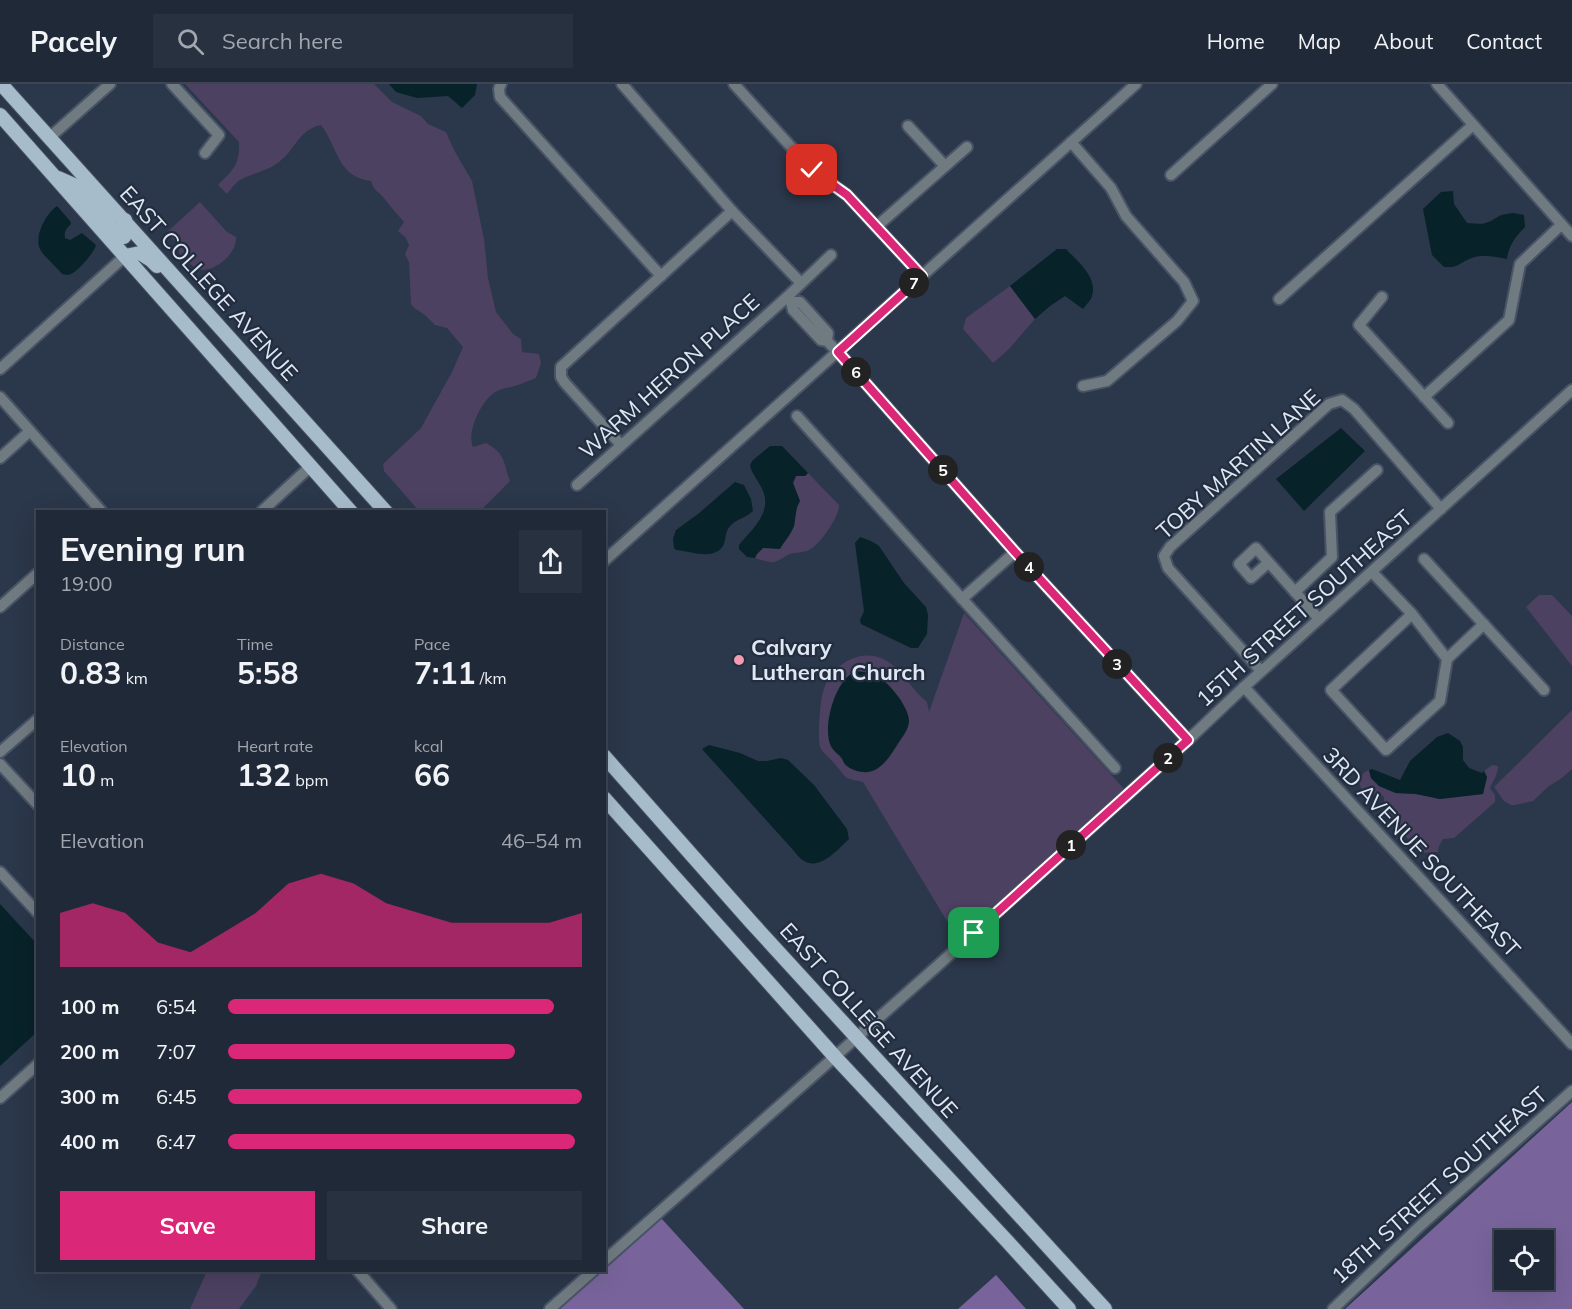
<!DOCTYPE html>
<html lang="en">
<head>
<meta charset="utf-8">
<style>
  :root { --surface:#202938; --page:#283140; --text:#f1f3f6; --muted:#a2a6ae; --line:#3d4553; --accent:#db2777 }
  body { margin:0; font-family:Mulish,sans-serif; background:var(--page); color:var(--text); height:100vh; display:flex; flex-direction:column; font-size:22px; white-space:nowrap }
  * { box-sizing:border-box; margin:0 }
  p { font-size:20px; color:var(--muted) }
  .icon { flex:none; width:33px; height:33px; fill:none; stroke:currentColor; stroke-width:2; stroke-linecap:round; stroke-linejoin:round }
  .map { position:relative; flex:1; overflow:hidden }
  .sheet { position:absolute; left:36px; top:426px; width:570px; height:762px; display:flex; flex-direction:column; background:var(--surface); border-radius:0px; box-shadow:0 6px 24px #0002,0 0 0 2px var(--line) }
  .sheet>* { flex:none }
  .tools { position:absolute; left:1494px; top:1146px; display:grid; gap:12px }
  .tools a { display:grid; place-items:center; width:60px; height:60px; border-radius:0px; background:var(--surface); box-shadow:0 6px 24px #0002,0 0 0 2px var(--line); font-size:30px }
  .pin { position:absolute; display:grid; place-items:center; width:51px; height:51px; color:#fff; margin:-26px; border-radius:12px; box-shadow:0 3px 9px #0006 }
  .km { position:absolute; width:30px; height:30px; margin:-15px; border-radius:50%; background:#222; color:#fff; font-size:16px; line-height:30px; text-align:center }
  .round { display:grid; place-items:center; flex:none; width:63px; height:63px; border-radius:0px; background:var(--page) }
  .headline { display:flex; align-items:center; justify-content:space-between; height:102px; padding:0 24px }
  h1 { font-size:33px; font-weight:700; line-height:45px }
  .metrics { display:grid; grid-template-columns:repeat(3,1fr); gap:9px; height:102px; padding:6px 24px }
  .metrics div { display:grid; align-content:center }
  .metrics b { font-size:30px; font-weight:700 }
  .metrics small { font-size:16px; font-weight:400 }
  .metrics p { font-size:16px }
  .chart { height:168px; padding:12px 24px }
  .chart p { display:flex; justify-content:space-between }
  .chart svg { width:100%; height:108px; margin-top:6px; fill:var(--accent); opacity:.7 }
  .button { display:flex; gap:12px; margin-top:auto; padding:12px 24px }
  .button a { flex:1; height:69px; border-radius:0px; background:var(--accent); color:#fff; font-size:24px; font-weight:700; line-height:69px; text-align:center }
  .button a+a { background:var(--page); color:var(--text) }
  ul { padding:0 24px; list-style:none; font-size:20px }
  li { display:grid; grid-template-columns:96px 72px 1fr; align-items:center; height:45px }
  li i { height:15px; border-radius:8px; background:var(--accent) }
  header { display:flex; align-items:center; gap:36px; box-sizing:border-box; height:84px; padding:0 30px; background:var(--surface); border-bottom:2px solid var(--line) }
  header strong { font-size:28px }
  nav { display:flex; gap:33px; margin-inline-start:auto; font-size:21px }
  .search { width:420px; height:54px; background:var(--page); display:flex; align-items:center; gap:15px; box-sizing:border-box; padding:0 21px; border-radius:0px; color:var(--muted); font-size:22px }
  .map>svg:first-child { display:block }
  .green { fill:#4c4161; fill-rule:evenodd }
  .forest { fill:#78649b; fill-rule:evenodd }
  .water { fill:#082229 }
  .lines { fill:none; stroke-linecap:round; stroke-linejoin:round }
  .minor-casing { stroke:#485365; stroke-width:14 }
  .major-casing { stroke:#485365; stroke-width:16 }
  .minor { stroke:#707a81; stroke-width:10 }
  .major { stroke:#a7bccb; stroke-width:14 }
  .route-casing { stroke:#fff; stroke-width:12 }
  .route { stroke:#db2777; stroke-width:8 }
  .poi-dot { fill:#f19ab2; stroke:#222d3f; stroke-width:2 }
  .labels { text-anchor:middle; stroke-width:4.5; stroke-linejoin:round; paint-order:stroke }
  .street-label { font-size:22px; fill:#dfe7f3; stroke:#222d3f }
  .poi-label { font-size:22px; font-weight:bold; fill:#dfe7f3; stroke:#222d3f; text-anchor:start }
</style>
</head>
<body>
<header>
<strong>Pacely</strong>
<div class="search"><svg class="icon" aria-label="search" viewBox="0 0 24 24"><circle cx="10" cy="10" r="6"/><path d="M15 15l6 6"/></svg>Search here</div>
<nav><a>Home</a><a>Map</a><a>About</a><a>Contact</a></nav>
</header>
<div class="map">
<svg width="1572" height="1225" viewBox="0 0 1572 1225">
  <rect width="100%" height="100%" fill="#2b374a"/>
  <g class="green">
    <path d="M185 0H374L392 18 421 32 428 40 446 48 454 66 472 97 484 155 488 194 496 228 513 250 521 255 522 268 539 270 541 279 536 294C530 296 524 299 518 301 510 304 502 304 495 308 482 316 466 348 473 363L486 359C506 370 503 378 510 397L480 427H419L384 387 383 380 421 344 452 288 463 263 447 244 435 241 425 231 414 224 411 220 409 178 405 170 409 161 406 154 398 147 404 138C397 130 390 122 383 113 377 106 375 108 371 97 337 93 338 63 321 41 298 46 296 65 279 78 268 87 253 89 240 96 235 99 231 105 227 110L218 101C233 86 240 81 239 58Z"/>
    <path d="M200 118 227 148 236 153C237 166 224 179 212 184 208 186 202 186 197 186L179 169 178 160 166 149Z"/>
    <polygon points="1010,202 1035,235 1008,266 993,279 963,245 966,234"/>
    <path d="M808 389 839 421C840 432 819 462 809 466 803 469 796 468 790 470 784 472 781 477 773 478 767 478 761 476 755 474L757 470 763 464H780C784 458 791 450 794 442 796 433 795 425 800 417L793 399 796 392H805Z"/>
    <polygon points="1539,511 1552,511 1572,532 1572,582 1526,523"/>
    <path d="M964 529 1125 706 959 857 863 698C842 694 846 693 834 679 830 674 824 670 821 665 818 659 819 649 819 642 820 628 820 611 827 597 838 578 860 566 881 574 901 582 911 606 927 618L929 628ZM907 641C896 670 868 710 840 673Z"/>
    <polygon points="1572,626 1572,685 1562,694 1549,702 1533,717 1515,721 1511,721 1504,717 1494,703"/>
    <path d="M1492 681 1498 682C1498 691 1493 696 1490 704L1495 711V718L1454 754 1443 755 1439 762 1438 768 1421 769 1380 724 1384 717V713L1379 710 1368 711C1365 708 1362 707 1361 704 1357 696 1362 688 1369 686L1371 694 1379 702 1395 709 1416 710 1440 715 1483 710 1487 693 1484 687Z"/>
    <polygon points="207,1187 207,1186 262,1187 256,1202 239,1225 190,1225"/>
  </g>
  <g class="forest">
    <path d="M1572 1018V1225H1345ZM1544 1156V1196H1504V1156Z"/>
    <polygon points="661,1134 744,1225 560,1225 602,1187 604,1186 605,1184"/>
    <polygon points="996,1191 1026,1225 958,1225"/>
  </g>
  <g class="water">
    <polygon points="389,0 477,0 475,11 462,24 448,12 417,14 396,8"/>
    <path d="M1453 107 1454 120 1467 139 1482 140 1491 137 1501 131 1513 129 1524 131 1525 143C1515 153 1509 161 1507 175 1497 173 1481 170 1472 174 1458 179 1460 184 1444 183L1432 171 1423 125 1441 108Z"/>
    <path d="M57 122 70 137 71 140C66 145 64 147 65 154L70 156 82 149 96 161C94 169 76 190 68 191 66 191 64 190 62 190 57 183 43 172 40 165 34 151 46 130 57 122Z"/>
    <path d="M1057 165H1066C1077 177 1098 193 1092 212 1091 216 1086 221 1083 225L1065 212 1050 222 1035 235 1010 202Z"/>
    <polygon points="1341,344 1365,367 1304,427 1276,395"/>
    <path d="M770 362H782L808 389 805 392H796L793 399 800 417C795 425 796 433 794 442 791 450 784 458 780 465L763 464 757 470 755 474 747 473 739 465V461C752 445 772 429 763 407 759 397 752 391 750 381L753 376Z"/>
    <path d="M735 398 744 401 751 415 753 427C746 434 736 435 730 442 725 448 726 454 724 460 715 478 691 467 676 466L674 464 673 455 676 446 698 430Z"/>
    <polygon points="860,453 871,457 879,462 904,499 926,523 928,531 927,550 918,564 911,564 861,540 860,536 864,527 855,459"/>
    <path d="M856 587C861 588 869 588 874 590 887 596 909 622 909 637 909 646 900 656 895 664 889 674 881 686 868 688 863 689 851 686 847 682 844 680 843 677 842 674 838 670 832 666 830 660 823 640 835 596 856 587Z"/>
    <polygon points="1448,649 1460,657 1463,663 1463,676 1469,684 1482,689 1484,687 1487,693 1483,710 1440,715 1416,710 1396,709 1379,702 1371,694 1369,686 1372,685 1400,696 1410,677 1437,653"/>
    <path d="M709 661 740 669 758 677H767L781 674 788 676 814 701 847 745 849 755C832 771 813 794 794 767L702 665Z"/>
    <polygon points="0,820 37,860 38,947 0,982"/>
  </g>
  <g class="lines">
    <g class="minor-casing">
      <g id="minor">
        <polyline points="172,0 219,51 205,69"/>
        <polyline points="501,0 499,5 500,13 661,192"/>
        <polyline points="622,0 732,127 801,199"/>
        <polyline points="734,0 812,86 847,111 922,192"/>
        <polyline points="1437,0 1572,152"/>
        <polyline points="908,42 945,82"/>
        <polyline points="49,54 110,0"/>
        <polyline points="1071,58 1111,104 1126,132 1184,198 1193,217 1177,237 1107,297 1083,302"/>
        <polyline points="1171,91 1272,0"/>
        <polyline points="876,143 967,63"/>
        <polyline points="1382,213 1359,241 1448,339"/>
        <polyline points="1279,215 1473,41"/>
        <polyline points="791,218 787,213 831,171"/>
        <polyline points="827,257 828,249 800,218 791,218 793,226 821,256 827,257 838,268 1015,468 1188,656"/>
        <polyline points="0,285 125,172"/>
        <polyline points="0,313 102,428"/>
        <polyline points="1424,313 1509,236 1520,180 1561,141"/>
        <polyline points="797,332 1115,684"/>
        <polyline points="621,361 565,299 561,293 561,283 732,127"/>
        <polyline points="0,374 30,347"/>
        <polyline points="577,401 787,213"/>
        <polyline points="261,428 311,382"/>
        <polyline points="1424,475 1544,606"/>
        <polyline points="604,477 1136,0"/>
        <polyline points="1268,479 1251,494 1239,480 1256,464 1319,535"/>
        <polyline points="1372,488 1412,530 1447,575 1440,617 1386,666 1331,606 1412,530"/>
        <polyline points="1295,508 1332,473 1330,428 1377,386"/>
        <polyline points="962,515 1015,468"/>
        <polyline points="0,523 38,489"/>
        <polyline points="1447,575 1484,540"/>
        <polyline points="1261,587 1168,484 1164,472 1170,463 1329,320 1342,316 1354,325 1441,425"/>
        <polyline points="1244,603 1572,960"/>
        <polyline points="0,668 38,635"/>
        <polyline points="0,680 38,721"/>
        <polyline points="0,788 38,829"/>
        <polyline points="0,1014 38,980"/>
        <polyline points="604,1177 935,884 1188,656 1244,603 1572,306"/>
        <polyline points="357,1186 391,1225"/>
        <polyline points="550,1225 594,1186"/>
        <polyline points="1333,1225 1421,1141 1572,1007"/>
      </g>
    </g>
    <g class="major-casing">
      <g id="major">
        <polyline points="1,0 386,428"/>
        <polyline points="0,31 351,428"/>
        <polyline points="58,94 76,102 120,153 124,153 125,136"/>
        <polyline points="125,172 140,169 151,176 157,182"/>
        <polyline points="604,672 751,838 1105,1225"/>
        <polyline points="604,714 836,974 1007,1157 1069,1225"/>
      </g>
    </g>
    <use href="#minor" class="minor"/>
    <use href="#major" class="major"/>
  </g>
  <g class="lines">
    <g class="route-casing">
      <polyline id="route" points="812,86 847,111 922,192 838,268 1015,468 1188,656 974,849"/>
    </g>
    <use href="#route" class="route"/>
  </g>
  <circle class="poi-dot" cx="739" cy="576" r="6"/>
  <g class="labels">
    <g class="street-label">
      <text transform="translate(209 199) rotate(48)" y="8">EAST COLLEGE AVENUE</text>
      <text transform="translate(669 292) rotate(-42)" y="8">WARM HERON PLACE</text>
      <text transform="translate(1238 380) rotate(-42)" y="8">TOBY MARTIN LANE</text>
      <text transform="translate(1304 524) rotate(-42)" y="8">15TH STREET SOUTHEAST</text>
      <text transform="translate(1422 768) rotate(47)" y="8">3RD AVENUE SOUTHEAST</text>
      <text transform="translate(869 936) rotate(48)" y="8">EAST COLLEGE AVENUE</text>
      <text transform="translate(1439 1101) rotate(-42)" y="8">18TH STREET SOUTHEAST</text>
    </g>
    <g class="poi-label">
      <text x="751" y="571">Calvary<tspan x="751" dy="25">Lutheran Church</tspan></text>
    </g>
  </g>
</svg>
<div class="tools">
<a><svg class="icon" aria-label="locate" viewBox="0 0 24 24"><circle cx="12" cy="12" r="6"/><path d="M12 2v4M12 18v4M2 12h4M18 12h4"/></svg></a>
</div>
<div class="pin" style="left:974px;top:849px;background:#1e9e55"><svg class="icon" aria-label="arrive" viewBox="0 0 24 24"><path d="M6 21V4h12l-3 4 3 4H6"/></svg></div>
<div class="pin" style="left:812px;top:86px;background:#d93025"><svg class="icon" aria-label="check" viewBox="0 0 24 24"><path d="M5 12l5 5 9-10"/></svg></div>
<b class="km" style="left:1071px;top:761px">1</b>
<b class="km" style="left:1168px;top:674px">2</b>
<b class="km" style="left:1117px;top:580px">3</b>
<b class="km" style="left:1029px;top:483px">4</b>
<b class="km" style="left:943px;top:386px">5</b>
<b class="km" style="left:856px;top:288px">6</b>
<b class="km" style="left:914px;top:199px">7</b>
<section class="sheet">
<div class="headline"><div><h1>Evening run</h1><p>19:00</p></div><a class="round"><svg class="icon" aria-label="share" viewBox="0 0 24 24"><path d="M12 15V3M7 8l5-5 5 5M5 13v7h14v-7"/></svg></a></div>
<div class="metrics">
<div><p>Distance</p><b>0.83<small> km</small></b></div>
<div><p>Time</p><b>5:58</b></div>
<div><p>Pace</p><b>7:11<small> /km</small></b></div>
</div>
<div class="metrics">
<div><p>Elevation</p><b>10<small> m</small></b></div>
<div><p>Heart rate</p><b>132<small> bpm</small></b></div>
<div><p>kcal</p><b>66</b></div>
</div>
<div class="chart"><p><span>Elevation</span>46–54 m</p>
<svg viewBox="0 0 160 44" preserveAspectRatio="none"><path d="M0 44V22L10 18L20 22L30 34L40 38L50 30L60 22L70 10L80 6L90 10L100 18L110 22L120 26L130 26L140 26L150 26L160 22V44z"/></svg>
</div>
<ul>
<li><b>100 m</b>6:54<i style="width:92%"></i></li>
<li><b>200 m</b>7:07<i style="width:81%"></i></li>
<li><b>300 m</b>6:45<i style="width:100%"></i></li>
<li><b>400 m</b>6:47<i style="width:98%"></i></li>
</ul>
<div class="button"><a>Save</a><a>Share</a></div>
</section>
</div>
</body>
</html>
